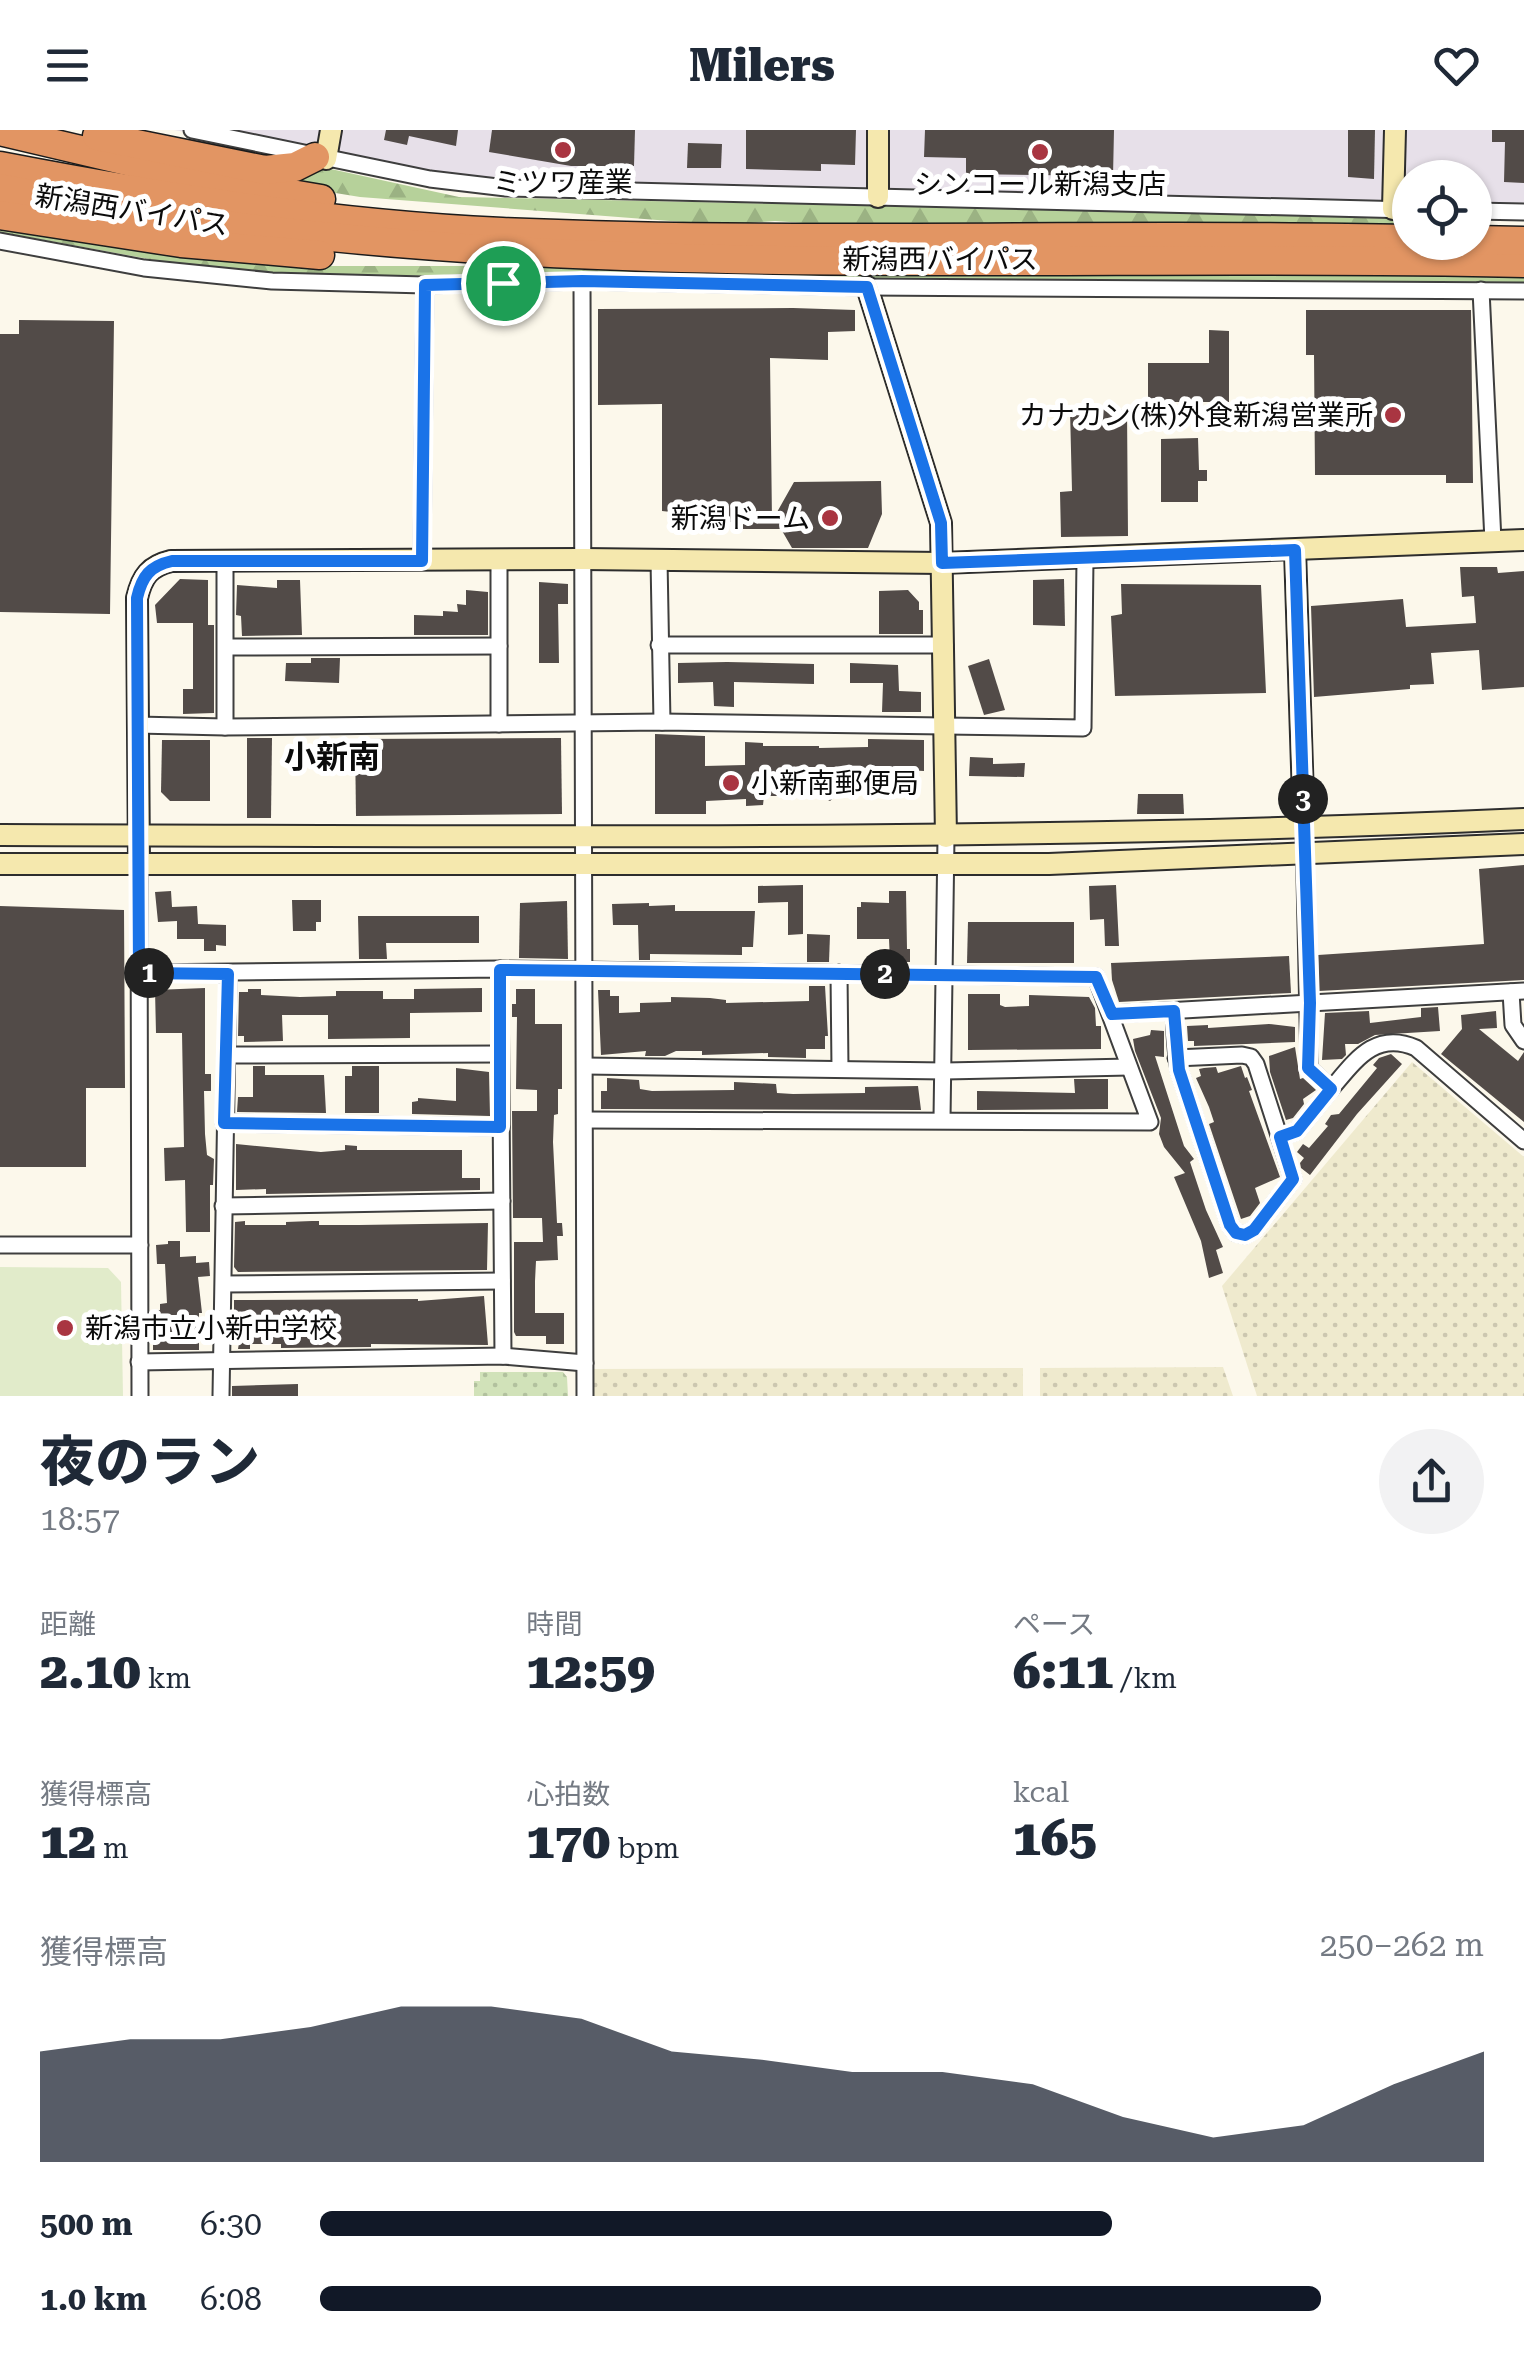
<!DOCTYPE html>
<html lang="ja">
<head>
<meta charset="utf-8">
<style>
  :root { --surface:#fff; --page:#f2f2f3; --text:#1f2937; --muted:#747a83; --accent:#111827 }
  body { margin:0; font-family:"Roboto Serif","Noto Sans JP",serif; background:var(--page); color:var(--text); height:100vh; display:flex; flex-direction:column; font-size:38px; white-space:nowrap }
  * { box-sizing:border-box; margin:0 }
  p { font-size:32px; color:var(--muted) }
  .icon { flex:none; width:55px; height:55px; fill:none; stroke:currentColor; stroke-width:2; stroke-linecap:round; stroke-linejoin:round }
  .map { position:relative; height:1266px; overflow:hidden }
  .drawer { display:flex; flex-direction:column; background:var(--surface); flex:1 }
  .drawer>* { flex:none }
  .buttons { position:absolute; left:1392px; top:30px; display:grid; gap:20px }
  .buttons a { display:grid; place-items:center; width:100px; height:100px; border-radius:50%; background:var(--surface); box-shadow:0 2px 8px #0004; font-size:50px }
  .pin { position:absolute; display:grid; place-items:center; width:85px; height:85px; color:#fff; margin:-42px; border:5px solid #fff; border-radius:50%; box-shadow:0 2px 10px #0007 }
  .km { position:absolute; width:50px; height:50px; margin:-25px; border-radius:50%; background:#222; color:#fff; font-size:28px; line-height:50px; text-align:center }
  .round { display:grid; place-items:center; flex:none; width:105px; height:105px; border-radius:52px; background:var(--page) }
  .head { display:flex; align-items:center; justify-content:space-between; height:170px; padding:0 40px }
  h1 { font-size:55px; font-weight:800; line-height:75px }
  .metrics { display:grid; grid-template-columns:repeat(3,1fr); gap:15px; height:170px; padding:10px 40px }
  .metrics div { display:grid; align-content:center }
  .metrics b { font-size:50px; font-weight:800 }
  .metrics small { font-size:28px; font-weight:400 }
  .metrics p { font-size:28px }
  .chart { height:280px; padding:20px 40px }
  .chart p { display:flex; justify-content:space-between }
  .chart svg { width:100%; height:180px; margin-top:10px; fill:var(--accent); opacity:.7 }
  ul { padding:0 40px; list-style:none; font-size:32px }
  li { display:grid; grid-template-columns:160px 120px 1fr; align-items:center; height:75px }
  li i { height:25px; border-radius:12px; background:var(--accent) }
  header { display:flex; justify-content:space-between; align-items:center; height:130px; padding:0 40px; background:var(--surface); font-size:45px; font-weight:800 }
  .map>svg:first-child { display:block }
  .industrial { fill:#e7e0e9 }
  .farmland { fill:url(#farmland-dots) }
  .grass { fill:url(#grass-dots) }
  .forest { fill:url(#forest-firs) }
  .pitch { fill:#e1ebca }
  .building { fill:#524b48 }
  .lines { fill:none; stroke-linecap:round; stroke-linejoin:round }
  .street-casing { stroke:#3e3e3e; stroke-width:19 }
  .secondary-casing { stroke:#2d2d2d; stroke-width:24 }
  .highway-casing { stroke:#1c1c1c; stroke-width:31 }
  .street { stroke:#fff; stroke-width:15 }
  .secondary { stroke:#f5e8ae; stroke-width:20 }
  .highway { stroke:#e29563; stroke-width:28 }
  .route-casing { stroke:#fff; stroke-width:20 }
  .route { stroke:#1a73e8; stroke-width:12 }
  .poi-dot { fill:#a93541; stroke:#fff; stroke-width:4 }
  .labels { text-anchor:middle; stroke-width:10; stroke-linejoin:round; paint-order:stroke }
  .poi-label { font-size:28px; fill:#0b0b0b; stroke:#fff }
  .street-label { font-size:28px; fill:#0b0b0b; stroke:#fff }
  .quarter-label { font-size:32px; font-weight:bold; fill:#0b0b0b; stroke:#fff }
</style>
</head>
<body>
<header><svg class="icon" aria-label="menu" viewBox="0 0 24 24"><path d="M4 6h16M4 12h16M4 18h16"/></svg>Milers<svg class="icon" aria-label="heart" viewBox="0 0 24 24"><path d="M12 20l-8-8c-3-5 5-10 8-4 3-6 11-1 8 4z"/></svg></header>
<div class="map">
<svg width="1524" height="1266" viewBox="0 0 1524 1266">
  <defs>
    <pattern id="farmland-dots" width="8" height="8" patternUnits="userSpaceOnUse" patternTransform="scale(2.5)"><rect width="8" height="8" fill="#efeace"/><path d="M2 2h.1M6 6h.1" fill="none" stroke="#ccc7b0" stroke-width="1.8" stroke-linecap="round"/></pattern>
    <pattern id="grass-dots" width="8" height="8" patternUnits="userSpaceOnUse" patternTransform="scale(2.5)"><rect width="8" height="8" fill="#d1e2b9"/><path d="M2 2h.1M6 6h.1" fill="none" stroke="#b2c19e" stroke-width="1.8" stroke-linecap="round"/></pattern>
    <pattern id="forest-firs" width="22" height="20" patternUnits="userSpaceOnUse" patternTransform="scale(2.5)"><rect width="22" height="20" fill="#b6d19a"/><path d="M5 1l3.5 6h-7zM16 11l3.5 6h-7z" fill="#9bb283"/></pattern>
  </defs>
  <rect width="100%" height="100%" fill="#fcf8eb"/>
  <polygon class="industrial" points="174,0 1524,0 1524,82 1475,81 1475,48 1410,48 1410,80 506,58"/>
  <g class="farmland">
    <polygon points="1412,932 1524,1027 1524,1266 1257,1266 1222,1156"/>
    <polygon points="1223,1237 1233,1266 1040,1266 1040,1238"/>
    <polygon points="1023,1238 1023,1266 592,1266 592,1239"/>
  </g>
  <polygon class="grass" points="480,1242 563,1242 567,1247 568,1266 474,1266 474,1251 480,1251"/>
  <g class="forest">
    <polygon points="317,36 459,67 1410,87 1410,97 833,95 775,91 722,95 360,67 274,53"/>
    <polygon points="0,95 320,136 532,136 776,145 847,141 1398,143 1524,147 1524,152 306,145 187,136 0,102"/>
  </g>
  <polygon class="pitch" points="0,1137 108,1138 121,1152 123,1266 0,1266"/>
  <g class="building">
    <polygon points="386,0 458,0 456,16 409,6 407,15 384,10"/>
    <polygon points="492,0 635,0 634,36 571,36 489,22"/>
    <polygon points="746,0 856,0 855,35 821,34 821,41 746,39"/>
    <polygon points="925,0 1114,0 1113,46 966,44 966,28 924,27"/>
    <polygon points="1348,0 1375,0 1374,49 1348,47"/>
    <polygon points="1492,0 1524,0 1524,53 1504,52 1505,12 1492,12"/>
    <polygon points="688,13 722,14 721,38 687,38"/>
    <polygon points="793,178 855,180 855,201 828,202 828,230 770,228 772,391 794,352 881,351 882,384 868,418 792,418 781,399 743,399 743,392 670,392 671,382 662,381 662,274 598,275 598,179"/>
    <polygon points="1306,180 1471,180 1473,353 1446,353 1446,345 1315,345 1314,225 1306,225"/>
    <polygon points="19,190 114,191 110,484 0,482 0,204 19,204"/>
    <polygon points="1209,200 1229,201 1229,272 1148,272 1148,233 1209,233"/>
    <polygon points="1127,279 1128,406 1061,407 1060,362 1072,361 1070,280"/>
    <polygon points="1198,308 1199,340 1207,340 1207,351 1198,351 1198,372 1161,372 1161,309"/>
    <polygon points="1460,437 1497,437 1498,443 1524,441 1524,557 1482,560 1479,520 1431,523 1434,554 1410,555 1410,559 1314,567 1311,476 1403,469 1406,497 1476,493 1474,466 1462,467"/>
    <polygon points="180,449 208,450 208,495 214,495 214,583 183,584 183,559 193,559 193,493 157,493 155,475"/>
    <polygon points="1064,449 1065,496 1033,495 1033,450"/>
    <polygon points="277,450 300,450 302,505 242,506 241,486 236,485 237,455 277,458"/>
    <polygon points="539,452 568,454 568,474 558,474 559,533 539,533"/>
    <polygon points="1121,454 1261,455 1266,563 1115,566 1111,486 1122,484"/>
    <polygon points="466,460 488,462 488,505 414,505 414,485 443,486 443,481 458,482 457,474 466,475"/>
    <polygon points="908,460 919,472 919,480 923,480 923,504 879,504 879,461"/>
    <polygon points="311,528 340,528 339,553 285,551 286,533 311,533"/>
    <polygon points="989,529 1005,580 984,585 968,536"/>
    <polygon points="727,532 814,534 814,554 734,552 734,577 714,576 713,552 678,553 678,533"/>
    <polygon points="850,533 898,535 899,561 921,562 921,582 882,582 883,553 850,553"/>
    <polygon points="655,604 705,606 705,636 745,635 745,612 763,613 763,616 819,616 819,618 868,617 868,609 924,610 924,641 863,638 863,644 841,645 840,662 830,671 820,666 764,666 763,675 746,676 746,669 706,671 706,684 655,684"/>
    <polygon points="247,608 272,608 271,688 247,688"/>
    <polygon points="561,608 562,684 356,686 355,609"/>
    <polygon points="162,610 210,610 210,671 170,671 161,662"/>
    <polygon points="970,627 993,628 993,634 1025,633 1024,647 969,646"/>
    <polygon points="1138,664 1183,664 1184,684 1137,684"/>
    <polygon points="1524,735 1524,850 1319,861 1318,825 1484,814 1479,739"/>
    <polygon points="803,755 803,804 788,805 788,772 758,773 758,756"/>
    <polygon points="1116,755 1119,816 1105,816 1104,789 1090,790 1089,756"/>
    <polygon points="171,761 172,777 197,776 198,794 226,795 226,816 216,815 216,821 204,821 204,809 177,809 177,791 158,792 155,762"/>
    <polygon points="889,761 906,761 907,819 910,819 910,832 890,832 889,809 857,809 857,777 861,777 861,772 889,773"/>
    <polygon points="292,770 321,770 321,792 316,792 316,801 293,801"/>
    <polygon points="567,771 568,829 519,828 520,773"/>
    <polygon points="649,773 649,776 675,775 675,781 755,781 753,817 742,817 742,825 650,824 650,830 639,830 638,795 613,795 612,774"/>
    <polygon points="0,776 124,780 125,958 86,958 86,1037 0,1037"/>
    <polygon points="358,786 479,786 479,813 386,813 387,829 359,829"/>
    <polygon points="968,792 1074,792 1074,833 967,833"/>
    <polygon points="807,804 830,805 829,832 807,832"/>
    <polygon points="1289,826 1291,863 1119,872 1112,850 1111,833"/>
    <polygon points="809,856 825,856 828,906 825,906 825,919 806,919 806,928 768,927 768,923 702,925 702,921 676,921 665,926 645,926 646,921 601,925 598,860 610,860 610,866 619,866 619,883 640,882 640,873 671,872 671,867 710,868 726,870 726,873 809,871"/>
    <polygon points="205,858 205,944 211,944 211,961 204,961 205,1004 207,1025 214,1029 213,1055 210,1055 210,1102 186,1102 185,1050 165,1051 164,1018 184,1017 182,903 156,903 155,860"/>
    <polygon points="482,858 482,882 410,883 410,908 328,909 328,885 282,885 283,911 244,912 244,906 238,906 239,862 248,862 248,859 261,859 261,865 300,867 336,866 336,861 383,861 383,869 414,869 414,859"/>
    <polygon points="516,859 535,859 535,894 562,894 562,959 558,959 558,984 554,985 553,1012 557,1093 562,1093 563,1106 557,1106 558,1130 536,1131 535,1151 535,1183 564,1183 564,1214 546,1214 546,1206 516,1206 514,1202 514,1112 543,1112 542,1088 513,1088 512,981 537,981 537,960 516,959 517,887 512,887 512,874 516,874"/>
    <polygon points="968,864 1000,864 1000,875 1005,877 1029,876 1029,865 1089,867 1095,878 1096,896 1101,896 1101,919 968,920"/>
    <polygon points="1438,877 1440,901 1375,905 1358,914 1345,914 1346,925 1342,929 1322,930 1325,883 1369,881 1370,893 1421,887 1421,878"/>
    <polygon points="1496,881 1497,898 1479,899 1518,931 1524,922 1524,992 1441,924 1462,899 1461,885"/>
    <polygon points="1269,894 1295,897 1295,912 1194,916 1194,911 1188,911 1187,896 1208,895 1208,898"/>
    <polygon points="1151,900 1164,901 1164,927 1155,926 1184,1016 1194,1029 1190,1032 1206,1080 1223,1117 1216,1120 1223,1143 1209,1148 1201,1111 1174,1047 1185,1043 1164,1017 1159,1004 1161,988 1135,921 1133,909 1150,905"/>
    <polygon points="1295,917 1300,949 1303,948 1316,960 1303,969 1304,974 1293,988 1286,990 1270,942 1269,926"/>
    <polygon points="1391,924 1402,934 1357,984 1310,1045 1301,1038 1300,1033 1304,1028 1297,1022 1303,1014 1309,1018 1328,996 1325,994 1331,985 1339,984 1377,938 1373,935 1379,928"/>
    <polygon points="253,936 265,936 265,945 324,945 326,983 237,982 238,967 253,967"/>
    <polygon points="352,936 379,936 379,983 345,983 345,946 352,946"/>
    <polygon points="1241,936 1245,948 1247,947 1252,960 1249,961 1280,1047 1255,1058 1260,1073 1250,1086 1241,1089 1209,994 1214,992 1209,977 1196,948 1201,946 1199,939 1204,938 1216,937 1218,943"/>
    <polygon points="456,938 489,942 490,986 412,984 412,972 418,971 418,968 456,971"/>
    <polygon points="607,948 639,950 640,959 652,961 734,960 734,952 776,954 777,963 793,964 865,963 865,957 918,956 921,980 601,979 601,961 607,961"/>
    <polygon points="1074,949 1108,949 1108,979 977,980 977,961 1075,963"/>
    <polygon points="236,1014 321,1022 345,1020 345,1015 357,1016 357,1020 462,1020 462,1048 480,1048 480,1060 266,1064 266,1059 236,1060"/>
    <polygon points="245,1091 245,1095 286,1095 286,1092 312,1091 319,1091 319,1095 359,1095 488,1093 487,1140 238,1142 234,1137 235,1092"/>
    <polygon points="168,1111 180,1111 180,1127 196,1126 196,1133 209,1132 210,1146 198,1147 202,1183 199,1183 199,1220 153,1220 153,1203 158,1203 157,1180 160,1180 160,1174 167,1173 165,1134 157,1134 156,1115 168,1114"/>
    <polygon points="484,1166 488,1215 371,1214 371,1217 281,1218 281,1214 250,1214 250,1219 238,1219 239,1213 234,1212 234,1170 418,1169 418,1171"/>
    <polygon points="298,1254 298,1266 232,1266 232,1256"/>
  </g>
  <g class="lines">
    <g class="street-casing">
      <g id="street">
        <polyline points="192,0 430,49 506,58 1410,80"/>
        <polyline points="1475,81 1524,82"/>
        <polyline points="0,111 144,138 272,151 425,155 582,151 867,157 1524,161"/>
        <polyline points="582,151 585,1266"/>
        <polyline points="1481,160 1493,411"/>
        <polyline points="659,430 662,592"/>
        <polyline points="422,431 425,155"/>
        <polyline points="659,515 945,515"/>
        <polyline points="226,517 499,516"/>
        <polyline points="499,594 499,432"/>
        <polyline points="137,595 225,597 662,592 1083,598 1085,429"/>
        <polyline points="225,597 225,432"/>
        <path d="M1304 699 1309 938 1331 959C1355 931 1375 900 1416 918L1524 1011"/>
        <polyline points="139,734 140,1266"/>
        <polyline points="500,839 503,1226"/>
        <polyline points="139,843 500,839 1096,847 1150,992 586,990"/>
        <polyline points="839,843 840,939"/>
        <polyline points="1511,862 1513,895 1524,911"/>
        <path d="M1174 881C1175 901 1175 920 1179 940L1230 1095 1236 1103 1245 1105 1254 1100 1293 1049 1256 934 1251 927 1242 925 1176 928"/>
        <polyline points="1112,884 1524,861"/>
        <polyline points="226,925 500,924"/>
        <polyline points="585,936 945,941 1129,937"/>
        <polyline points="942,989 946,707"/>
        <polyline points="224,993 501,997"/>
        <polyline points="1280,1007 1297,1001 1331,959"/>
        <polyline points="223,1076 502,1071"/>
        <polyline points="0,1115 140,1115"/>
        <polyline points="224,1154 502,1151"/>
        <polyline points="139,1232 503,1226 585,1233"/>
        <polyline points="221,1266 228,844"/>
      </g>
    </g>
    <g class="secondary-casing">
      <g id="secondary">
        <polyline points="326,29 331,0"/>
        <polyline points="878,67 878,0"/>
        <polyline points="1393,79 1395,0"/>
        <polyline points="867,157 941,393 946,707"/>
        <polyline points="1295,420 1304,699"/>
        <path d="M0 705C508 706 1016 712 1524 689"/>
        <polyline points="0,734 1049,734 1524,714"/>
        <path d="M139 734 137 468C142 446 150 436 171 431L583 429 942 433 1524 410"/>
      </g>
    </g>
    <g class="highway-casing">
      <g id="highway">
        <polyline points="0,1 208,50 321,69"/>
        <polyline points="97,6 265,40 295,37 315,27"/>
        <path d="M0 36C166 68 333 94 502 102 805 115 1107 102 1410 109"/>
        <path d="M0 58C501 161 1016 121 1524 133"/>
        <polyline points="0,85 181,113 320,125"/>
        <polyline points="1475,110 1524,111"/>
      </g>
    </g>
    <use href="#street" class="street"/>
    <use href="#secondary" class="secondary"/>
    <use href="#highway" class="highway"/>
  </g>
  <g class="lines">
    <g class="route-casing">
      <path id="route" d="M582 151 867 157 941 393 942 433 1295 420 1310 873 1308 938 1331 959 1297 1001 1280 1007 1293 1049 1254 1100 1245 1105 1236 1103 1230 1095 1179 940 1174 881 1112 884 1096 847 500 840V997L224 993 228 844 139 843 137 468C142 446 150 436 172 431H422L425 155Z"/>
    </g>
    <use href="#route" class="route"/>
  </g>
  <g class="poi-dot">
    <circle cx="563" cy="20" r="10"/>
    <circle cx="1040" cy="22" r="10"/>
    <circle cx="1393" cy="285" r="10"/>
    <circle cx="830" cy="388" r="10"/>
    <circle cx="731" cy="653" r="10"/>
    <circle cx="65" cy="1198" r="10"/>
  </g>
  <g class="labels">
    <g class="poi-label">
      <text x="563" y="62">ミツワ産業</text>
      <text x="1040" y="64">シンコール新潟支店</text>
      <text x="1373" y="295" text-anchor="end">カナカン(株)外食新潟営業所</text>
      <text x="810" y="398" text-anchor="end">新潟ドーム</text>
      <text x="751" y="663" text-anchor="start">小新南郵便局</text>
      <text x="85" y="1208" text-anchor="start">新潟市立小新中学校</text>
    </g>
    <g class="street-label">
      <text transform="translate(132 80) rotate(9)" y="10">新潟西バイパス</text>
      <text x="940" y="139">新潟西バイパス</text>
    </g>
    <g class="quarter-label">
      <text x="332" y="638">小新南</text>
    </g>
  </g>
</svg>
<div class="buttons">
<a><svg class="icon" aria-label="locate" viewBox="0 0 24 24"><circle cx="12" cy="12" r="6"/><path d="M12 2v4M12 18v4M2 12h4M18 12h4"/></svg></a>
</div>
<div class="pin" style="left:503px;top:153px;background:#1e9e55"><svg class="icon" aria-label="arrive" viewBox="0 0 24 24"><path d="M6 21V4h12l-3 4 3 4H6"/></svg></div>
<b class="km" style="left:149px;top:843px">1</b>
<b class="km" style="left:885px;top:844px">2</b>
<b class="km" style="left:1303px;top:669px">3</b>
</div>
<section class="drawer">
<div class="head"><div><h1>夜のラン</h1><p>18:57</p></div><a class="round"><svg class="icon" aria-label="share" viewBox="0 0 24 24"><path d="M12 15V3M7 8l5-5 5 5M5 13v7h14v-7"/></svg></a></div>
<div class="metrics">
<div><p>距離</p><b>2.10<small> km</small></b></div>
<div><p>時間</p><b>12:59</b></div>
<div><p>ペース</p><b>6:11<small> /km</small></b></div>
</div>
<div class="metrics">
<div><p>獲得標高</p><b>12<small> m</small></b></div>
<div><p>心拍数</p><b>170<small> bpm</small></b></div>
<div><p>kcal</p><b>165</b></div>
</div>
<div class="chart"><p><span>獲得標高</span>250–262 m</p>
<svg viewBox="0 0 160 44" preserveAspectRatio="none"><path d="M0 44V17L10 14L20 14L30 11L40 6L50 6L60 9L70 17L80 19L90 22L100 22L110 25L120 33L130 38L140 35L150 25L160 17V44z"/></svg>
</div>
<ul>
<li><b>500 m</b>6:30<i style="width:68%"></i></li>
<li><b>1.0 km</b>6:08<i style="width:86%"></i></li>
</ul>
</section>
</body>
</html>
